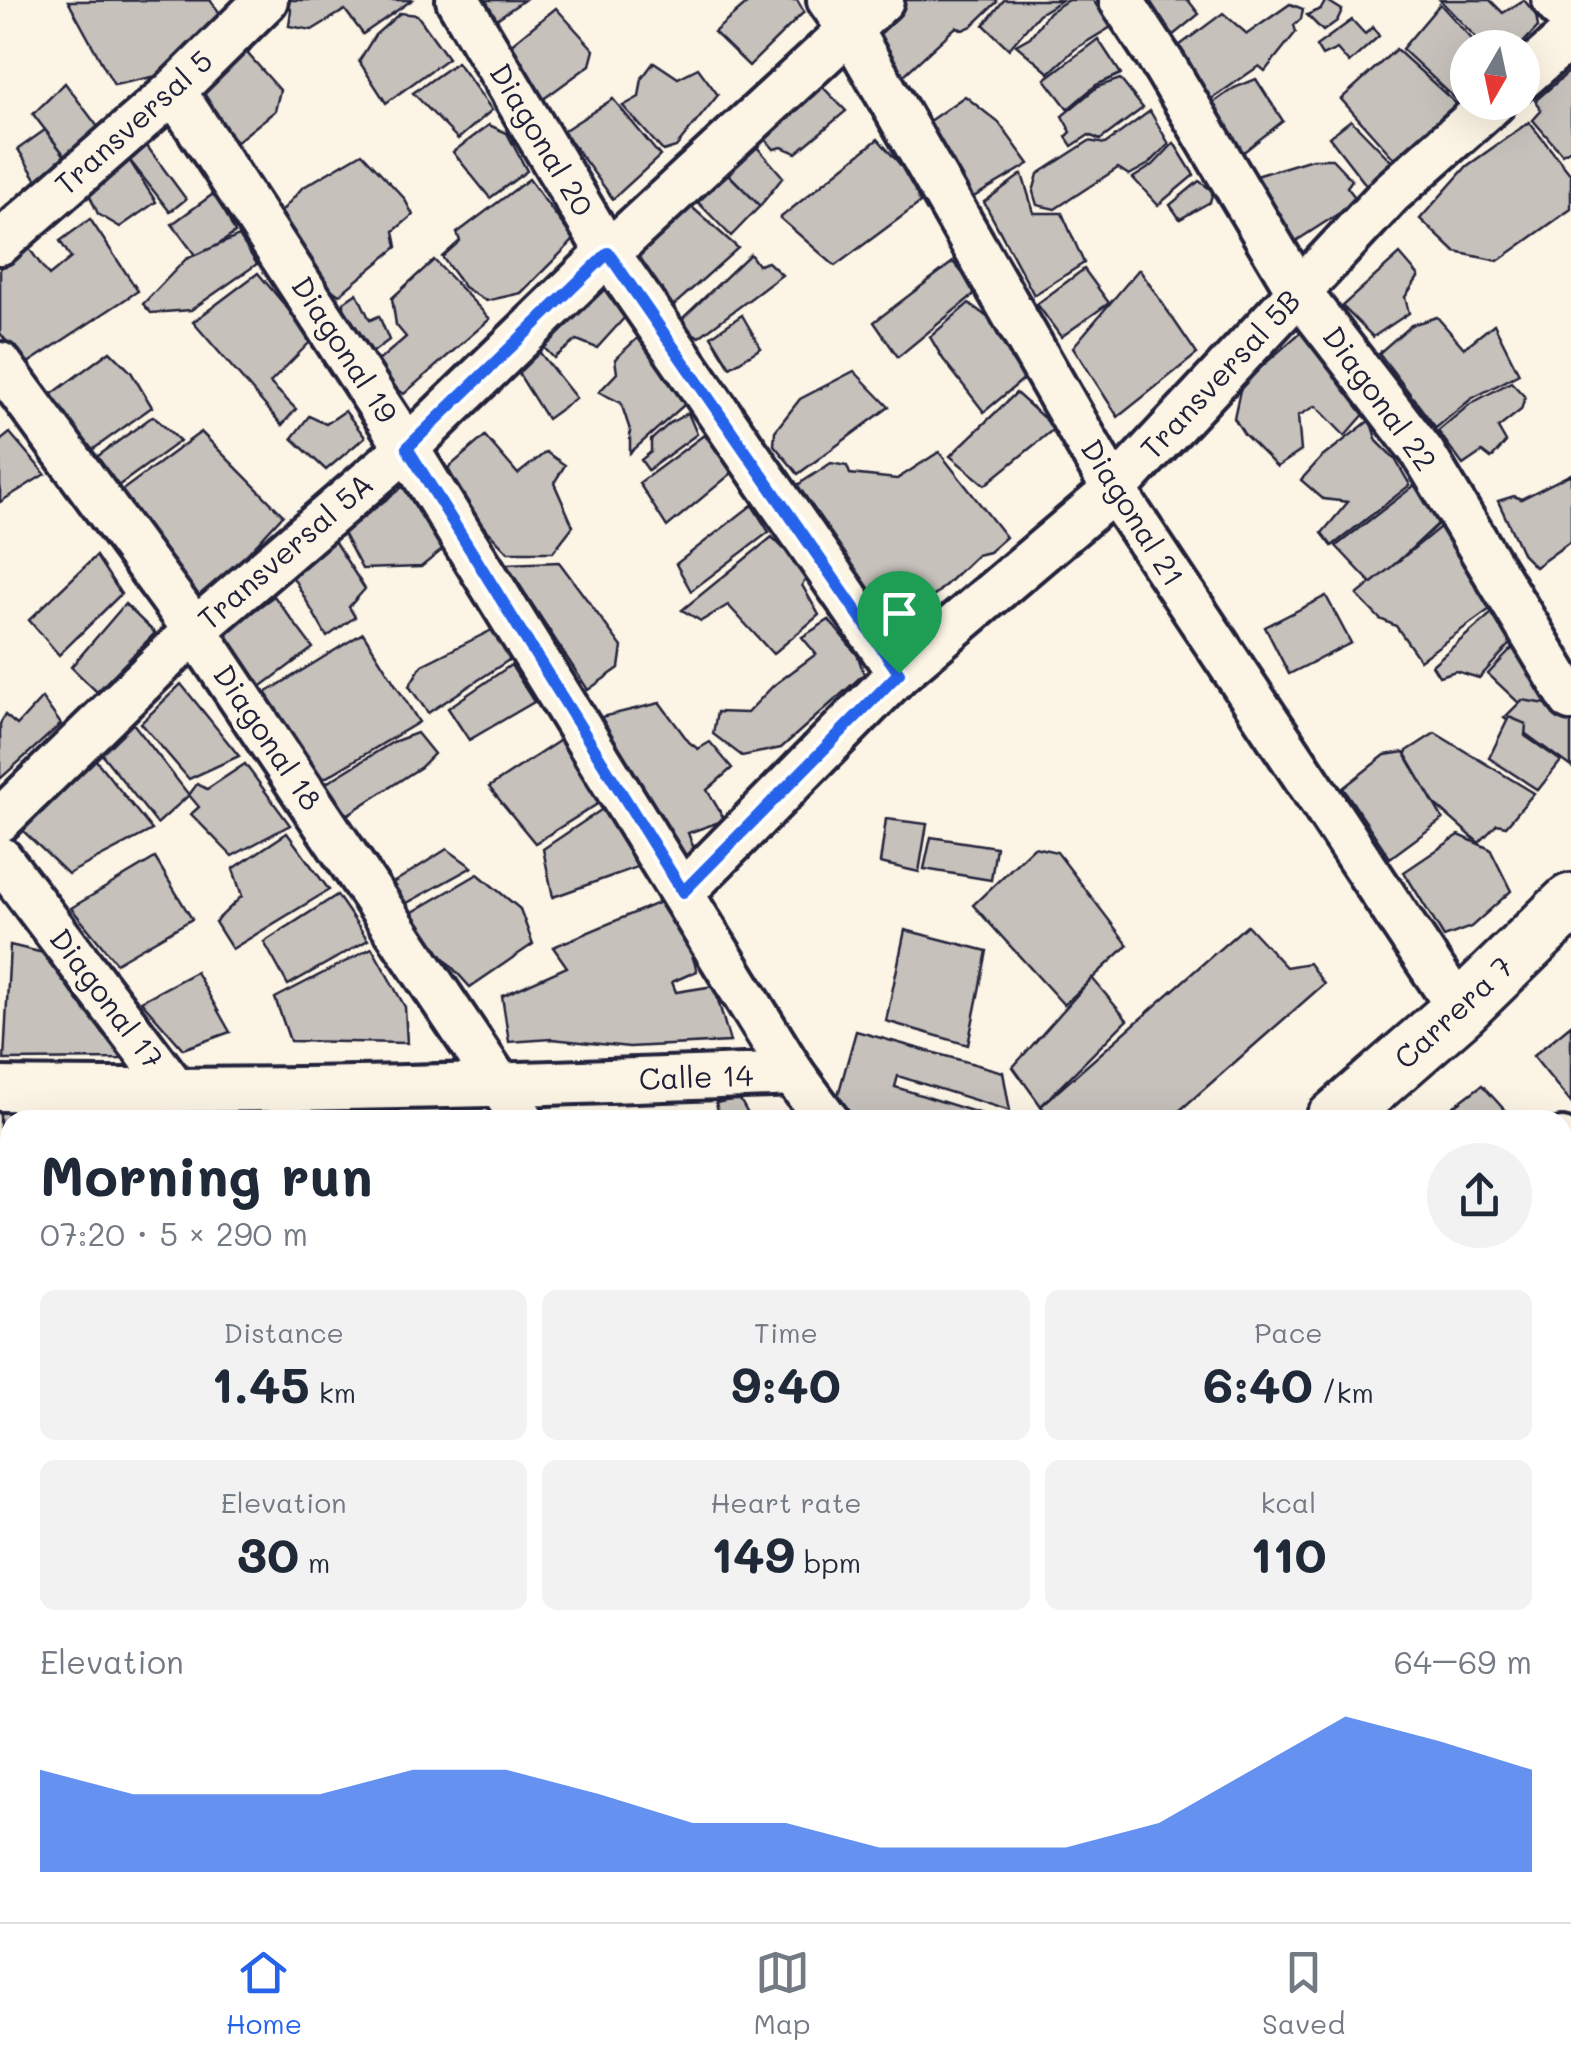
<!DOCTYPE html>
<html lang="en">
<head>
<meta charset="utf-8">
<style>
  :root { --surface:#fff; --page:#f2f2f3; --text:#1f2937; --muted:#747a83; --line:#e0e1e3; --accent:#2563eb }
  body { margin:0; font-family:Mali,sans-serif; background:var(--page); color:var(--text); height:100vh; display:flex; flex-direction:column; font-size:38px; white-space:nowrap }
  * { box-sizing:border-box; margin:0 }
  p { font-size:32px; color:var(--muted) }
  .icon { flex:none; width:55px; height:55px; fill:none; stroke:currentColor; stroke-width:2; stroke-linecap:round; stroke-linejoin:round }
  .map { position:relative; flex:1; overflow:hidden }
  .sheet { position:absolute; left:0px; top:1110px; width:1572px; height:812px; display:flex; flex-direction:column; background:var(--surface); border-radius:30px 30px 0 0; box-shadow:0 10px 40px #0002 }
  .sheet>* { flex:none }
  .needle { width:65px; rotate:189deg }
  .tools { position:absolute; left:1450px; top:30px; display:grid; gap:20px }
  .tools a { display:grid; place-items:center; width:90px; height:90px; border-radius:50%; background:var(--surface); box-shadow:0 10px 40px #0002; font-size:50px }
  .pin { position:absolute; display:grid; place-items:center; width:85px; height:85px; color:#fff; margin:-102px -42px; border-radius:50% 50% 50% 0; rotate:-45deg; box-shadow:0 0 10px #0007 }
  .pin .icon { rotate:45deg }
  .round { display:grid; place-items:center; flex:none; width:105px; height:105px; border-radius:52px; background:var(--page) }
  .summary { display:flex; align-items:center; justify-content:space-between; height:170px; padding:0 40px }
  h1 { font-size:55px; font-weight:800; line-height:75px }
  .metrics { display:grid; grid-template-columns:repeat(3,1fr); gap:15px; height:170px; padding:10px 40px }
  .metrics div { display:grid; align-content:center; border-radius:15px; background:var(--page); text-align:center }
  .metrics b { font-size:50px; font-weight:800 }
  .metrics small { font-size:28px; font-weight:400 }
  .metrics p { font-size:28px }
  .chart { height:280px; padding:20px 40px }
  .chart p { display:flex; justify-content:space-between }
  .chart svg { width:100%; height:180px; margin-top:10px; fill:var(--accent); opacity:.7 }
  .tab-bar { display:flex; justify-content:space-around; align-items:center; height:140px; border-top:2px solid var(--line); background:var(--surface); font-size:28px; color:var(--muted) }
  .tab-bar a { display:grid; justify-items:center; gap:5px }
  .tab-bar .active { color:var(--accent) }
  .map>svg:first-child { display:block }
  .building { fill:#c6c1bb; stroke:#22223b; stroke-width:2.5 }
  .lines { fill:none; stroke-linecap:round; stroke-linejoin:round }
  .street-casing { stroke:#22223b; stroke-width:50 }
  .secondary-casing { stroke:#22223b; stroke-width:62 }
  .street { stroke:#fcf5e5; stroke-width:42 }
  .secondary { stroke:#fcf5e5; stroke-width:55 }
  .route-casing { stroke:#fff; stroke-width:20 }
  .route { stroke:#2563eb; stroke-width:12 }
  .labels { text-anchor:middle; stroke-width:9; stroke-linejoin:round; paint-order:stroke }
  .street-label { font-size:30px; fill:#22223b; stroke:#fcf5e5 }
</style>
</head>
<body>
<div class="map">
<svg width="1571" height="1922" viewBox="0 0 1571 1922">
  <rect width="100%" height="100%" fill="#fcf5e5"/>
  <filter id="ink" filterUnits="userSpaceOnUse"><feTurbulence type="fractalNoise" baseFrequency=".01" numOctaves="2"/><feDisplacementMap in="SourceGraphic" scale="20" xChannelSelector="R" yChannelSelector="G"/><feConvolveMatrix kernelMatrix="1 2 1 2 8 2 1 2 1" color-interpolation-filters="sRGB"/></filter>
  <g filter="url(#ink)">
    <g class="building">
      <polygon points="210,0 229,25 176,72 114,85 68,1"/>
      <polygon points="287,0 412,0 363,34 345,10 312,30 289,26 291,10"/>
      <polygon points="477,0 524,0 491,23"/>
      <polygon points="751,0 797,0 804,12 749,66 714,32"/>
      <polygon points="893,0 996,0 997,2 972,26 963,30 956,27 902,77 866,28"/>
      <polygon points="1004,0 1062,0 1039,14 1009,49 984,25"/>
      <polygon points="1068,0 1093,0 1111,27 1075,49 1049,73 1016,45 1030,37 1049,12"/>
      <polygon points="1130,0 1188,0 1199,14 1161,45"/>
      <polygon points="1326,0 1342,10 1337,21 1323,31 1307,15 1321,9"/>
      <polygon points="1440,0 1490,0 1503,13 1524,0 1536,15 1538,27 1518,48 1486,48"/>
      <polygon points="1290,4 1303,9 1301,19 1294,25 1296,32 1265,71 1259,66 1200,107 1168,54 1223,13 1247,34"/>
      <polygon points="1440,4 1480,48 1468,48 1468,98 1461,104 1402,49"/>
      <polygon points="556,8 594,50 590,65 538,103 504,50"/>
      <polygon points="400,13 417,15 448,58 386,103 359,61 375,35"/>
      <polygon points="1352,20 1365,34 1373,27 1379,36 1349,63 1337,49 1322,56 1316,46"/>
      <polygon points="1098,39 1121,74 1096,85 1068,109 1045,79"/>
      <polygon points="255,40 248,54 280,90 275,111 230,147 187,90"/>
      <polygon points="1396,49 1460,107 1398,163 1341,99"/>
      <polygon points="457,62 492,110 458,139 413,93"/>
      <polygon points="654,62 678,78 698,68 718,95 676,147 663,151 623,106 639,97 642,78"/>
      <polygon points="1571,70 1571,149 1562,154 1533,120 1541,111 1536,100"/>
      <polygon points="812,76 846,111 796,153 782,147 774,149 765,139"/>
      <polygon points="1120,79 1143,108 1100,140 1089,135 1072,146 1066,137 1071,132 1062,116 1097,87"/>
      <polygon points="1256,79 1283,121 1236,158 1200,112 1234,88"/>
      <polygon points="65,83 110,143 72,165 33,114"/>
      <polygon points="965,96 999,123 1029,164 970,199 922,126"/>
      <polygon points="613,99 660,156 613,199 563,131"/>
      <polygon points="1150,111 1169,144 1149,164 1129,175 1118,168 1055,209 1037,205 1033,192 1038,174 1089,141 1105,144"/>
      <polygon points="1351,120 1395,165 1370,190 1329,137"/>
      <polygon points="1529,122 1571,175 1571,209 1498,261 1455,252 1420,219 1467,166"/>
      <polygon points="489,125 507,133 527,171 490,198 453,152"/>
      <polygon points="45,130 72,165 41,187 18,149"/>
      <polygon points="750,139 783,177 760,206 719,165"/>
      <polygon points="878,139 910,176 920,203 835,266 780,218"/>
      <polygon points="144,142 186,199 170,212 128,158"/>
      <polygon points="1174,143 1194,175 1158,205 1133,178 1153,165"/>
      <polygon points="362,153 404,198 413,215 394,231 397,247 339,295 319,280 274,220 302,188"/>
      <polygon points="128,158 156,202 120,227 98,214 89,194"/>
      <polygon points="1312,159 1332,159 1352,180 1347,187 1358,201 1296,241 1253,177"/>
      <polygon points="719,165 760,206 731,236 691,195"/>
      <polygon points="1022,174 1034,213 1062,213 1084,263 1034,295 984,202"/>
      <polygon points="529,179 574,240 521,293 486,301 464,287 442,257 460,241 457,233"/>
      <polygon points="1199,181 1213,191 1210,202 1180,219 1170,205"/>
      <polygon points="216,192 235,233 198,259 172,224"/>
      <polygon points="685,201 738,248 673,306 648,283 633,247"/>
      <polygon points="90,219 138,291 25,365 0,333 0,269 26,244 49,276 71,258 60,241"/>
      <polygon points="239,236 257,264 191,310 151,313 143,304 186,259"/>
      <polygon points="750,254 758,265 768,262 782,275 699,337 681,325 684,317"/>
      <polygon points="1400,254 1419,276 1405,297 1409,313 1373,337 1342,306"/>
      <polygon points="434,260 490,319 404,394 381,377 377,362 406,337 396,325 392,298"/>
      <polygon points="953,262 978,291 898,357 874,322"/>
      <polygon points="1084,269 1109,303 1061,337 1037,304"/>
      <polygon points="1139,269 1197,354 1118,417 1073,347"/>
      <polygon points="258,273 313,339 270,383 296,409 282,425 193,322"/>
      <polygon points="600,284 626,316 597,348 577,340 554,358 535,338"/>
      <polygon points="357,293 370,320 379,316 389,340 373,352 344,327 344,302"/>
      <polygon points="969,303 1013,337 1017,343 1010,358 1026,377 984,412 943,359 930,337"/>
      <polygon points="742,315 761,348 730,367 711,336"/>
      <polygon points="1437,317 1464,348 1494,324 1519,374 1471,399 1436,428 1379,353 1411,325"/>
      <polygon points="1302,331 1367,411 1345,436 1316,406 1298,416 1301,451 1277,467 1244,434 1234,418 1241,385"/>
      <polygon points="644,332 693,397 630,453 630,430 621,403 599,392 617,373 615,359"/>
      <polygon points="533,344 576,398 547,419 512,363"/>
      <polygon points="110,351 131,372 152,407 88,453 48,397"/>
      <polygon points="854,371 889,407 798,474 774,445 775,431 800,399"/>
      <polygon points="1511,382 1525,397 1521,410 1498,428 1506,442 1491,459 1482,452 1463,465 1438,431 1470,404"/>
      <polygon points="1016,393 1055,428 985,485 950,456"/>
      <polygon points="345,411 365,437 326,470 292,438 309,416 326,424"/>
      <polygon points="688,413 697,434 648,470 641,460 651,452 651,440 670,423"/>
      <polygon points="153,416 180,441 111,491 87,464"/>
      <polygon points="1370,420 1377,441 1395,459 1410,485 1332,546 1322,533 1348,502 1323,499 1301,480 1321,458"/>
      <polygon points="201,432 283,515 203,602 159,570 117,494"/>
      <polygon points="10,433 45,474 0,502 0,441"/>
      <polygon points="704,435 721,451 732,473 667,527 639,483"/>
      <polygon points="485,436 518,474 546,452 565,465 554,483 573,526 553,552 508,552 468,510 448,468"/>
      <polygon points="939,452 1006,537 989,552 977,555 934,596 892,628 793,488 831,463 847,466 850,474 897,479"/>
      <polygon points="1571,474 1571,541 1535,567 1523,555 1498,501 1514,496 1521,499"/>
      <polygon points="405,485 447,546 421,567 362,569 343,533"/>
      <polygon points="1415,485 1423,491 1440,522 1373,585 1336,546"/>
      <polygon points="752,505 769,532 691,591 676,564"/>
      <polygon points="1451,518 1497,604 1420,660 1396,626 1380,619 1357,595"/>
      <polygon points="331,536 365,589 349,607 355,617 327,637 290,572"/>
      <polygon points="772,537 809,574 802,585 819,615 773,654 728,605 701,621 682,610"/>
      <polygon points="96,556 121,594 59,655 29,620"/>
      <polygon points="559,562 622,647 619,668 588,690 506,564"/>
      <polygon points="274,596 313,648 251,694 217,638"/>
      <polygon points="1326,596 1351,643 1289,674 1265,627"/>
      <polygon points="125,604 155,633 97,692 71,667"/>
      <polygon points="1501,605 1521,633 1479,678 1456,671 1439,676 1432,665"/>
      <polygon points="829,620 858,656 864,674 781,748 742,756 713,734 717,712 747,713 773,686 816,654 802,637"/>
      <polygon points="494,629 515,656 428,713 409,686 422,665"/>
      <polygon points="363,633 419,722 315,784 254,700"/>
      <polygon points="1526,634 1558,711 1547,718 1522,706 1488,674"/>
      <polygon points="511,665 534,702 469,740 448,708"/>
      <polygon points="181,684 239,756 189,779 141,723"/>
      <polygon points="42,698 61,724 0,779 0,724 5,715 17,725"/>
      <polygon points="1522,700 1571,708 1571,767 1504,718"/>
      <polygon points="660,703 689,742 698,749 710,742 732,768 707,790 725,820 688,833 696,854 683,856 601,717"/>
      <polygon points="1509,717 1526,724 1525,736 1561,761 1538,790 1489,758"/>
      <polygon points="132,722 189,795 157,824 101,753"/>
      <polygon points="417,733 434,754 421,767 339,820 315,790 393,742"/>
      <polygon points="1435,733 1534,793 1506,826 1497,824 1479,843 1397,771 1407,751"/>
      <polygon points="562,739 599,803 535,843 489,787"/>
      <polygon points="1404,752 1443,819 1390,858 1343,788 1385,755"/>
      <polygon points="95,759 152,830 68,874 20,828"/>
      <polygon points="245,764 290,825 232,856 191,814 199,807 189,795 197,784 207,789"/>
      <polygon points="604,808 637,867 553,897 543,849"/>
      <polygon points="886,819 927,824 919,872 880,863"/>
      <polygon points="287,833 329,890 232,949 215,922 242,896 233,869"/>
      <polygon points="1459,835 1490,849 1511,891 1471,927 1444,937 1404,872"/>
      <polygon points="931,837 996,847 991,880 924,869"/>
      <polygon points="1034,847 1057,852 1128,945 1064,1005 973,905"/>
      <polygon points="447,849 472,867 405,904 391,884"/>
      <polygon points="155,858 192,919 116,963 71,908"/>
      <polygon points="478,874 520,909 533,944 470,987 406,916"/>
      <polygon points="337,895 368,940 288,985 264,942"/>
      <polygon points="660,902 689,945 697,971 672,982 676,992 714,986 730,1042 629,1047 552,1039 509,1042 502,996 567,967 553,947"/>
      <polygon points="1247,925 1286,967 1309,963 1324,984 1169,1120 1052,1120 1041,1106"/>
      <polygon points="905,930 987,951 968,1045 886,1021"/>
      <polygon points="10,945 52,955 94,1000 122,1059 4,1060"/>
      <polygon points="372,948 405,1007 407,1043 290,1041 275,998"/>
      <polygon points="196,972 230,1032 183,1049 141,1001"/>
      <polygon points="1092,978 1127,1020 1041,1106 1013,1067"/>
      <polygon points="1571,1025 1571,1103 1533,1056"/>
      <polygon points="856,1031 1003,1072 1010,1111 898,1076 895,1087 1001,1120 859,1120 833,1113"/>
      <polygon points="1482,1085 1510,1116 1506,1120 1444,1120 1441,1116"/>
      <polygon points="739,1098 751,1119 784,1112 788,1120 720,1120 716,1103"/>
      <polygon points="79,1099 114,1101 113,1120 78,1120"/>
      <polygon points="122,1105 168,1105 166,1120 118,1120"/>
      <polygon points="168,1105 209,1110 208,1120 167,1120"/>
      <polygon points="213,1105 244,1107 244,1120 212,1120"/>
      <polygon points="38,1107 38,1120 10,1120 10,1163 0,1161 0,1109"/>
      <polygon points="336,1109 336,1120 292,1120 292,1110"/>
      <polygon points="286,1110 286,1120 248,1120 248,1111"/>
      <polygon points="0,1169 10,1170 10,1266 0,1264"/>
      <polygon points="1568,1184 1571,1238 1562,1244 1562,1189"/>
      <polygon points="1571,1238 1571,1315 1562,1305 1562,1244"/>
      <polygon points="0,1275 10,1275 10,1339 0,1338"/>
      <polygon points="1562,1305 1571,1315 1571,1400 1562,1404"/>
      <polygon points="0,1386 10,1386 10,1429 2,1430 0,1439"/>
      <polygon points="1571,1400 1571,1440 1562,1444 1562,1404"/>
      <polygon points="10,1445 10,1499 0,1499 0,1446"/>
      <polygon points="1566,1504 1571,1516 1571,1593 1562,1598 1562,1505"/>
      <polygon points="0,1512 10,1514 10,1538 0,1538"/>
      <polygon points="4,1568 10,1570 10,1623 0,1622 0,1579"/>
      <polygon points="0,1785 7,1786 4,1857 0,1857"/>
      <polygon points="1571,1792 1571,1837 1562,1822 1562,1793"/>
      <polygon points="1562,1822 1571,1837 1571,1868 1562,1870"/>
      <polygon points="73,1912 107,1912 109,1922 75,1922"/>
      <polygon points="181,1912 181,1922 118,1922 117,1913"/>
      <polygon points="250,1912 368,1912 374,1921 255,1922"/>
      <polygon points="505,1912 525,1912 527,1922 470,1922"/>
      <polygon points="534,1912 597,1912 599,1922 535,1922"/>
      <polygon points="598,1912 641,1912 643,1922 600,1922"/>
      <polygon points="864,1912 932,1912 933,1918 865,1922"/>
      <polygon points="1235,1912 1336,1912 1340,1922 1233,1922"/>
      <polygon points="1402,1912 1459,1912 1463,1922 1405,1922"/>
    </g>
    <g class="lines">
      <g class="street-casing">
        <g id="street">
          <polyline points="458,0 608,253 899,673"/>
          <polyline points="829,0 851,31 1114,490 1460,1010"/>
          <polyline points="1121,0 1165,67 1299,292 1423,453 1571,699"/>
          <polyline points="1554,0 1571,20"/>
          <polyline points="1522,78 1571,35"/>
          <polyline points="174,91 407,448 793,1074 827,1120"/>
          <polyline points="0,243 174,91 266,0"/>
          <polyline points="0,364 195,630 523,1120"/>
          <polyline points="0,820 195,630 407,448 608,253 882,0"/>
          <polyline points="0,858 177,1092"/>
          <polyline points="683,892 899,673 1114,490 1391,193 1494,102"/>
          <path d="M0 1089C265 1093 529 1085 793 1074"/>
          <polyline points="1562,1140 1571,1152"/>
          <polyline points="0,1376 10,1376"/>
          <polyline points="1562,1461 1571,1457"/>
          <polyline points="0,1660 10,1660"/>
        </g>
      </g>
      <g class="secondary-casing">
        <g id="secondary">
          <polyline points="1334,1120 1460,1010 1571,902"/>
          <polyline points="1388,1912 1391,1922"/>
          <polyline points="438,1922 448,1912"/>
        </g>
      </g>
      <use href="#street" class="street"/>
      <use href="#secondary" class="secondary"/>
    </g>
  </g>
  <g class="lines" filter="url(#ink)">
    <g class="route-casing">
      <polygon id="route" points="608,253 899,673 683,892 407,448"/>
    </g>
    <use href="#route" class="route"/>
  </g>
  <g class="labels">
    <g class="street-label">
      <text transform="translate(134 123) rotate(-42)" y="10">Transversal 5</text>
      <text transform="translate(541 140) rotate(59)" y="10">Diagonal 20</text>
      <text transform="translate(344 350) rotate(57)" y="10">Diagonal 19</text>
      <text transform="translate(1221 375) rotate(-47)" y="10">Transversal 5B</text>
      <text transform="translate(1379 399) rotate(54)" y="10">Diagonal 22</text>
      <text transform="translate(1132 513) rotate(58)" y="10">Diagonal 21</text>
      <text transform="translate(286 552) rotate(-41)" y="10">Transversal 5A</text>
      <text transform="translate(267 738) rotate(56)" y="10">Diagonal 18</text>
      <text transform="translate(106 999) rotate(53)" y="10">Diagonal 17</text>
      <text transform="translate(1454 1013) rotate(-43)" y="10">Carrera 7</text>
      <text transform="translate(696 1078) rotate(-2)" y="10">Calle 14</text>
    </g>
  </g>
</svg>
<div class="tools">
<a><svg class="needle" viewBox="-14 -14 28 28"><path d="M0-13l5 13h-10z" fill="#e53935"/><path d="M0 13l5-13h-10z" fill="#747a83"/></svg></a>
</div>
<div class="pin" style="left:899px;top:673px;background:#1e9e55"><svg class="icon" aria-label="arrive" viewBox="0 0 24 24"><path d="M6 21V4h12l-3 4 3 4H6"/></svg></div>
<section class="sheet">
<div class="summary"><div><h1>Morning run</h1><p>07:20 · 5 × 290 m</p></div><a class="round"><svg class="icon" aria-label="share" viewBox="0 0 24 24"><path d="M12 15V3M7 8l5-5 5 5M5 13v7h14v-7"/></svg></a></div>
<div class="metrics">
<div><p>Distance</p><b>1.45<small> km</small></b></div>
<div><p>Time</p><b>9:40</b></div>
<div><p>Pace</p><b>6:40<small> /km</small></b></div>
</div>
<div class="metrics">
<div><p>Elevation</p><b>30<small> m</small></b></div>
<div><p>Heart rate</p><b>149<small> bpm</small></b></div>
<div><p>kcal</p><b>110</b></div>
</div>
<div class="chart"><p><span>Elevation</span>64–69 m</p>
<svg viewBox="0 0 160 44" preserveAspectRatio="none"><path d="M0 44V19L10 25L20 25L30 25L40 19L50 19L60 25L70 32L80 32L90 38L100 38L110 38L120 32L130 19L140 6L150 12L160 19V44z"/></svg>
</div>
</section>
</div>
<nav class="tab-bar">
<a class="active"><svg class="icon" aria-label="home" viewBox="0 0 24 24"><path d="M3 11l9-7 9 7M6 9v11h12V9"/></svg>Home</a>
<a><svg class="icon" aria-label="map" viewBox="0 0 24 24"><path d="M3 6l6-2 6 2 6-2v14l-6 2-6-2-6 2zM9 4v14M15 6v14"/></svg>Map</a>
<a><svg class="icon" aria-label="saved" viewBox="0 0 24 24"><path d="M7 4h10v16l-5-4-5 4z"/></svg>Saved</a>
</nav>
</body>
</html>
